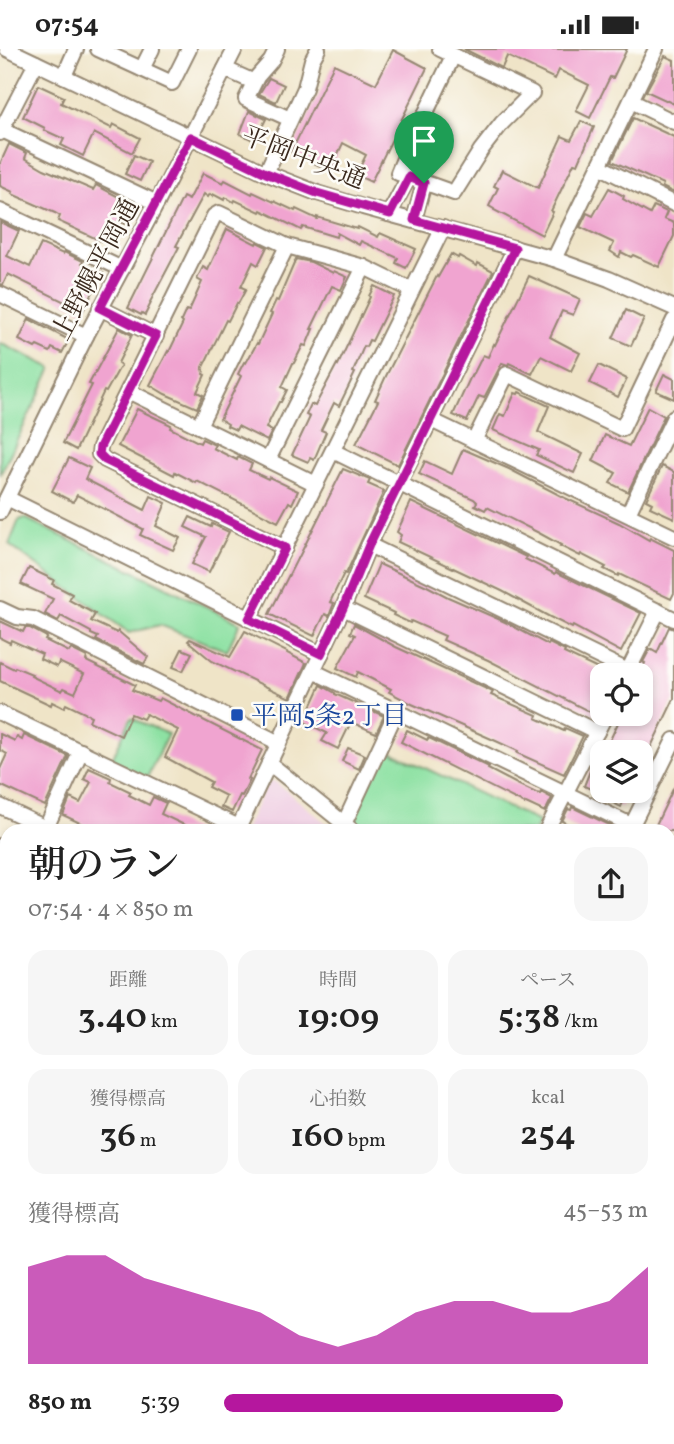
<!DOCTYPE html>
<html lang="ja">
<head>
<meta charset="utf-8">
<style>
  :root { --surface:#fff; --page:#f6f6f6; --text:#222; --muted:#767676; --accent:#b5179e }
  body { margin:0; font-family:Vollkorn,"Noto Serif JP",serif; background:var(--page); color:var(--text); height:100vh; display:flex; flex-direction:column; font-size:26px; white-space:nowrap }
  * { box-sizing:border-box; margin:0 }
  p { font-size:23px; color:var(--muted) }
  .icon { flex:none; width:38px; height:38px; fill:none; stroke:currentColor; stroke-width:2; stroke-linecap:round; stroke-linejoin:round }
  .map { position:relative; flex:1; overflow:hidden }
  .panel { position:absolute; left:0px; top:775px; width:676px; height:621px; display:flex; flex-direction:column; background:var(--surface); border-radius:21px 21px 0 0; box-shadow:0 4px 10px #0003 }
  .panel>* { flex:none }
  .controls { position:absolute; left:590px; top:614px; display:grid; gap:14px }
  .controls a { display:grid; place-items:center; width:63px; height:63px; border-radius:14px; background:var(--surface); box-shadow:0 4px 10px #0003; font-size:35px }
  .pin { position:absolute; display:grid; place-items:center; width:60px; height:60px; color:#fff; margin:-72px -30px; border-radius:50% 50% 50% 0; rotate:-45deg; box-shadow:0 0 7px #0007 }
  .pin .icon { rotate:45deg }
  .round { display:grid; place-items:center; flex:none; width:74px; height:74px; border-radius:21px; background:var(--page) }
  .summary { display:flex; align-items:center; justify-content:space-between; height:119px; padding:0 28px }
  h1 { font-size:38px; font-weight:600; line-height:52px }
  .stats { display:grid; grid-template-columns:repeat(3,1fr); gap:10px; height:119px; padding:7px 28px }
  .stats div { display:grid; align-content:center; border-radius:18px; background:var(--page); text-align:center }
  .stats b { font-size:35px; font-weight:600 }
  .stats small { font-size:19px; font-weight:400 }
  .stats p { font-size:19px }
  .chart { height:196px; padding:14px 28px }
  .chart p { display:flex; justify-content:space-between }
  .chart svg { width:100%; height:126px; margin-top:7px; fill:var(--accent); opacity:.7 }
  ul { padding:0 28px; list-style:none; font-size:23px }
  li { display:grid; grid-template-columns:112px 84px 1fr; align-items:center; height:52px }
  li i { height:18px; border-radius:9px; background:var(--accent) }
  .status { display:flex; justify-content:space-between; align-items:center; height:49px; padding:0 35px; background:var(--surface); direction:ltr }
  .status svg { height:19px; fill:currentColor }
  .map>svg:first-child { display:block }
  .built { fill:#f0d0e4 }
  .green { fill:#8de1a3; stroke:#648660; stroke-width:2 }
  .building { fill:#f0a4d0 }
  .lines { fill:none; stroke-linecap:round; stroke-linejoin:round }
  .minor-casing { stroke:#958772; stroke-width:18 }
  .minor { stroke:#fff; stroke-width:14 }
  .route-casing { stroke:#fff; stroke-width:14 }
  .route { stroke:#b5179e; stroke-width:9 }
  .transit-dot { fill:#1a4fb4; stroke:#fdfcf7; stroke-width:2.5 }
  .labels { text-anchor:middle; stroke-width:5; stroke-linejoin:round; paint-order:stroke }
  .street-label { font-size:26px; fill:#3b2a1e; stroke:#fdfcf7 }
  .transit-label { font-size:26px; fill:#164399; stroke:#fdfcf7; text-anchor:start }
</style>
</head>
<body>
<div class="status"><b>07:54</b><svg viewBox="0 0 49 12"><path d="M0 12V9h3v3zM5 12V6h3v6zM10 12V3h3v9zM15 12V0h3v12zM26 1h20v11H26zM47 4h2v5h-2z"/></svg></div>
<div class="map">
<svg width="674" height="1395" viewBox="0 0 674 1395">
  <rect width="100%" height="100%" fill="#fdfcf7"/>
  <filter id="ink" filterUnits="userSpaceOnUse"><feTurbulence type="fractalNoise" baseFrequency=".0143" numOctaves="2"/><feDisplacementMap in="SourceGraphic" scale="14" xChannelSelector="R" yChannelSelector="G"/><feConvolveMatrix kernelMatrix="1 2 1 2 8 2 1 2 1" color-interpolation-filters="sRGB"/></filter>
  <filter id="wash" filterUnits="userSpaceOnUse"><feTurbulence type="fractalNoise" baseFrequency=".00686" numOctaves="4" result="noise"/><feDisplacementMap in="SourceGraphic" scale="28" xChannelSelector="R" yChannelSelector="G"/><feGaussianBlur stdDeviation="1.57" result="paint"/><feColorMatrix in="noise" values="0 0 0 0 0 0 0 0 0 0 0 0 0 0 0 0 0 1.4 0 .05"/><feComposite in="paint" operator="in"/></filter>
  <g filter="url(#wash)">
    <rect width="100%" height="100%" fill="#efe4c7"/>
    <polygon class="built" points="274,732 336,782 244,782 267,734"/>
    <g class="green">
      <polygon points="0,294 52,319 0,426"/>
      <polygon points="25,469 240,574 227,602 160,576 129,584 9,496 19,471"/>
      <polygon points="131,669 168,685 145,733 109,716"/>
      <polygon points="383,699 539,773 534,782 365,782 353,772"/>
      <polygon points="669,1183 674,1186 674,1391 673,1395 574,1395 563,1390 668,1390"/>
    </g>
    <g id="blocks">
      <g class="building">
        <polygon points="464,0 627,0 613,29 610,28 590,69 576,62 589,36 559,21 555,30 507,7 502,19"/>
        <polygon points="393,1 427,19 371,133 356,126 366,106 343,94 330,122 291,103 334,15 376,35"/>
        <polygon points="665,7 674,11 674,55 646,42"/>
        <polygon points="269,29 284,36 276,53 259,45"/>
        <polygon points="38,36 64,48 61,54 111,79 113,75 140,89 132,104 94,84 83,107 61,96 64,90 44,81 45,79 23,68"/>
        <polygon points="249,62 266,70 255,92 240,85"/>
        <polygon points="633,69 674,88 674,144 662,138 663,135 612,112"/>
        <polygon points="581,72 594,78 578,115 574,114 551,162 553,163 542,186 494,161 494,160 489,157 498,139 494,137 502,121 538,139 562,87 571,91"/>
        <polygon points="9,95 27,104 25,109 44,120 93,141 96,136 134,156 125,175 122,173 113,189 105,185 101,192 58,172 60,167 55,164 12,145 13,143 0,137 0,115"/>
        <polygon points="134,106 149,113 140,132 125,125"/>
        <polygon points="203,124 223,134 225,131 252,145 253,143 274,153 274,152 295,162 296,160 317,170 317,168 357,180 358,178 378,188 380,184 416,200 406,219 396,214 398,209 361,192 359,196 337,184 336,188 303,178 301,181 261,161 260,163 235,151 234,153 225,148 224,151 213,145 212,147 210,145 208,148 204,145 176,197 179,198 150,253 151,254 145,266 142,264 141,266 128,259 183,148 189,151"/>
        <polygon points="609,139 624,147 623,150 650,165 654,157 667,163 664,170 674,174 674,187 659,218 633,206 631,208 621,203 619,208 610,202 614,194 580,178 587,164 593,167"/>
        <polygon points="0,173 19,182 7,207 30,218 41,195 63,205 64,203 83,212 82,214 103,224 83,262 8,225 3,236 0,235"/>
        <polygon points="227,180 256,195 257,193 267,198 258,216 253,213 241,238 246,240 238,255 237,254 228,272 226,271 202,320 204,321 203,325 205,326 197,343 203,346 197,359 165,345 150,336 168,302 169,303 183,274 181,272 186,261 189,262 202,233 197,230 203,218 208,221"/>
        <polygon points="451,205 458,209 459,207 477,217 478,214 493,222 398,416 356,395 378,352 375,351 386,327 437,227 438,228"/>
        <polygon points="296,210 311,213 333,224 334,222 347,228 341,241 332,237 311,280 313,280 306,297 303,296 294,314 293,314 282,338 287,341 281,353 279,353 266,379 272,382 267,392 238,377 236,381 227,377 228,375 220,370 241,327 238,325 244,313 246,314 257,294 258,295 272,265 270,264 276,251 278,252"/>
        <polygon points="529,227 580,250 573,266 562,262 550,288 580,304 571,322 541,307 532,325 509,314 508,316 502,314 484,349 479,347 467,372 453,366 471,327 472,328 483,306 488,308 494,295 495,296"/>
        <polygon points="374,237 394,247 372,292 369,291 366,298 364,297 353,323 355,324 339,357 334,354 321,381 326,383 314,411 310,409 308,413 292,406 310,368 306,366 311,355 315,357 337,315 338,316 370,248 369,247"/>
        <polygon points="626,261 644,270 631,297 613,289"/>
        <polygon points="29,270 69,291 62,304 52,299 50,303 37,297 35,299 19,291"/>
        <polygon points="119,279 132,286 118,314 121,316 106,343 104,342 76,401 63,394 92,336 89,335"/>
        <polygon points="599,316 627,330 618,348 590,334"/>
        <polygon points="664,325 674,330 674,350 656,342"/>
        <polygon points="519,343 549,357 538,383 583,405 574,424 536,406 539,401 493,381 500,365 505,367 515,344 518,345"/>
        <polygon points="648,358 664,367 628,443 610,434 616,424 593,412 605,386 629,397"/>
        <polygon points="137,360 171,376 170,379 200,394 202,390 215,396 213,399 237,411 238,408 252,415 249,421 268,430 269,428 298,442 292,455 289,453 278,473 197,432 196,434 175,423 174,426 118,397"/>
        <polygon points="463,400 509,420 565,449 619,474 649,491 650,489 674,501 674,544 671,550 619,525 618,527 604,520 606,518 581,505 580,507 560,497 561,496 539,484 487,458 485,461 475,456 477,453 474,450 419,425 425,412 452,425"/>
        <polygon points="69,409 90,419 85,430 145,461 151,447 166,454 156,477 180,489 173,501 140,486 143,480 77,446 73,453 52,442"/>
        <polygon points="662,417 674,423 674,469 650,458 652,454 646,451"/>
        <polygon points="343,420 370,431 368,435 384,442 346,525 344,524 330,553 334,554 329,567 325,565 314,587 269,565 297,510 298,510"/>
        <polygon points="411,453 524,507 526,508 525,510 555,525 556,523 641,564 621,603 573,577 572,579 550,568 502,542 398,493 401,486 397,483"/>
        <polygon points="190,468 211,478 212,475 229,483 209,523 192,515 206,488 185,478"/>
        <polygon points="379,515 427,537 448,548 505,573 548,596 549,594 565,602 564,604 602,622 602,649 594,665 488,611 443,591 445,587 411,572 410,574 393,566 394,564 364,550"/>
        <polygon points="29,519 54,531 52,535 72,545 69,551 95,565 91,572 117,584 118,582 148,608 144,615 96,591 98,588 91,585 91,583 61,567 58,572 45,565 53,550 21,535"/>
        <polygon points="0,572 23,583 25,579 30,579 47,588 45,591 69,603 71,600 87,608 86,612 135,636 132,641 158,652 160,649 262,701 248,730 250,731 242,747 240,746 232,763 221,758 226,747 208,738 211,733 165,708 178,681 146,665 143,670 131,665 121,687 89,672 91,667 66,655 64,659 52,653 51,656 0,632 0,613 14,620 15,618 32,625 31,627 62,642 64,639 75,644 84,625 59,613 57,618 40,610 42,605 11,591 10,594 0,589"/>
        <polygon points="354,575 396,598 493,643 491,646 537,666 536,669 564,682 565,679 583,687 564,725 517,704 518,702 496,692 412,655 389,643 391,640 358,623 356,628 337,619 355,586 350,584"/>
        <polygon points="669,578 674,580 674,650 648,704 604,704 622,665 640,665 640,624 645,614 643,613 650,600 657,604"/>
        <polygon points="245,582 287,603 287,604 306,614 290,649 212,612 188,592 190,590 230,608"/>
        <polygon points="182,600 192,604 183,622 173,618"/>
        <polygon points="321,636 335,644 335,645 384,667 376,684 351,673 338,700 322,692 327,684 304,673"/>
        <polygon points="407,681 427,691 428,689 431,690 489,718 488,720 515,734 536,744 540,745 541,743 552,749 545,763 526,754 525,755 401,693"/>
        <polygon points="0,685 15,692 17,688 22,691 24,686 68,707 45,757 0,736 0,720 7,705 0,701"/>
        <polygon points="348,699 365,706 359,720 342,712"/>
        <polygon points="602,708 602,745 584,737 590,722 594,724"/>
        <polygon points="89,719 111,729 110,733 131,743 129,746 149,756 153,748 166,754 161,765 197,782 97,782 63,766 70,749 80,754 91,733 84,730"/>
        <polygon points="674,738 674,782 653,782"/>
        <polygon points="609,742 628,742 621,758 605,750"/>
        <polygon points="572,758 620,781 619,782 580,782 562,772 568,760 571,761"/>
      </g>
    </g>
  </g>
  <g filter="url(#ink)">
    <use href="#blocks" fill-opacity="0" stroke="#958772" stroke-width="2"/>
    <g class="lines">
      <g class="minor-casing">
        <g id="minor">
          <polyline points="7,0 266,124 317,144 363,158 554,210 609,230 674,259"/>
          <polyline points="98,0 172,34 189,0"/>
          <polyline points="277,0 271,12 257,28 246,50 290,70"/>
          <polyline points="440,0 532,44 502,74 481,101 454,144 398,124 406,105 453,7"/>
          <polyline points="142,20 152,0"/>
          <polyline points="225,20 254,33"/>
          <polyline points="64,27 76,0"/>
          <polyline points="631,52 674,73"/>
          <polyline points="2,81 157,154"/>
          <polyline points="0,84 36,14"/>
          <polyline points="599,117 674,155"/>
          <polyline points="266,124 305,39 312,11 318,0"/>
          <polyline points="0,162 122,220"/>
          <polyline points="389,165 409,128"/>
          <polyline points="414,171 424,134"/>
          <polyline points="554,210 656,0"/>
          <polyline points="0,245 86,287"/>
          <polyline points="100,259 156,287"/>
          <polyline points="128,342 316,435"/>
          <polyline points="431,371 674,488"/>
          <polyline points="199,377 287,197"/>
          <polyline points="474,392 507,325 622,380 674,271"/>
          <polyline points="333,402 674,570"/>
          <polyline points="268,411 364,218"/>
          <polyline points="7,449 321,605"/>
          <polyline points="0,463 86,287 157,154 235,0"/>
          <polyline points="628,465 674,368"/>
          <polyline points="369,496 628,622"/>
          <polyline points="285,499 105,411 99,405 100,398 214,167 219,164 287,197 364,218 411,241"/>
          <polyline points="343,559 597,683"/>
          <polyline points="0,560 17,568 33,570 279,694"/>
          <polyline points="249,570 443,179"/>
          <polyline points="313,622 631,776"/>
          <polyline points="626,626 658,562"/>
          <polyline points="0,664 239,778"/>
          <polyline points="269,714 353,782"/>
          <polyline points="0,757 52,782"/>
          <polyline points="344,775 397,661"/>
          <polyline points="46,779 81,702"/>
          <polyline points="237,782 343,559 369,496 515,199"/>
          <polyline points="546,782 606,665"/>
          <polyline points="629,782 674,691"/>
          <polyline points="0,797 7,801"/>
          <polyline points="668,862 674,865"/>
          <polyline points="0,891 7,876"/>
          <polyline points="0,993 7,997"/>
          <polyline points="668,1004 674,993"/>
          <polyline points="0,1066 7,1051"/>
          <polyline points="668,1161 674,1164"/>
          <polyline points="0,1266 7,1251"/>
          <polyline points="345,1390 356,1395"/>
          <polyline points="529,1390 540,1395"/>
          <polyline points="7,1395 9,1390"/>
          <polyline points="103,1395 105,1390"/>
          <polyline points="164,1395 167,1390"/>
          <polyline points="275,1395 277,1390"/>
        </g>
      </g>
      <use href="#minor" class="minor"/>
    </g>
  </g>
  <g class="lines" filter="url(#ink)">
    <g class="route-casing">
      <polygon id="route" points="191,88 266,124 317,144 390,165 409,128 424,134 414,171 515,199 369,496 343,559 321,605 249,570 285,499 105,411 99,405 100,398 156,287 100,259"/>
    </g>
    <use href="#route" class="route"/>
  </g>
  <rect class="transit-dot" x="230" y="659" width="14" height="14" rx="3.5"/>
  <g class="labels">
    <g class="street-label">
      <text transform="translate(304 108) rotate(21)" y="9">平岡中央通</text>
      <text transform="translate(95 220) rotate(-62)" y="9">上野幌平岡通</text>
    </g>
    <g class="transit-label">
      <text x="251" y="675">平岡5条2丁目</text>
    </g>
  </g>
</svg>
<div class="controls">
<a><svg class="icon" aria-label="locate" viewBox="0 0 24 24"><circle cx="12" cy="12" r="6"/><path d="M12 2v4M12 18v4M2 12h4M18 12h4"/></svg></a>
<a><svg class="icon" aria-label="layers" viewBox="0 0 24 24"><path d="M12 4l9 5-9 5-9-5zM3 14l9 5 9-5"/></svg></a>
</div>
<div class="pin" style="left:424px;top:134px;background:#1e9e55"><svg class="icon" aria-label="arrive" viewBox="0 0 24 24"><path d="M6 21V4h12l-3 4 3 4H6"/></svg></div>
<section class="panel">
<div class="summary"><div><h1>朝のラン</h1><p>07:54 · 4 × 850 m</p></div><a class="round"><svg class="icon" aria-label="share" viewBox="0 0 24 24"><path d="M12 15V3M7 8l5-5 5 5M5 13v7h14v-7"/></svg></a></div>
<div class="stats">
<div><p>距離</p><b>3.40<small> km</small></b></div>
<div><p>時間</p><b>19:09</b></div>
<div><p>ペース</p><b>5:38<small> /km</small></b></div>
</div>
<div class="stats">
<div><p>獲得標高</p><b>36<small> m</small></b></div>
<div><p>心拍数</p><b>160<small> bpm</small></b></div>
<div><p>kcal</p><b>254</b></div>
</div>
<div class="chart"><p><span>獲得標高</span>45–53 m</p>
<svg viewBox="0 0 160 44" preserveAspectRatio="none"><path d="M0 44V10L10 6L20 6L30 14L40 18L50 22L60 26L70 34L80 38L90 34L100 26L110 22L120 22L130 26L140 26L150 22L160 10V44z"/></svg>
</div>
<ul>
<li><b>850 m</b>5:39<i style="width:80%"></i></li>
</ul>
</section>
</div>
</body>
</html>
